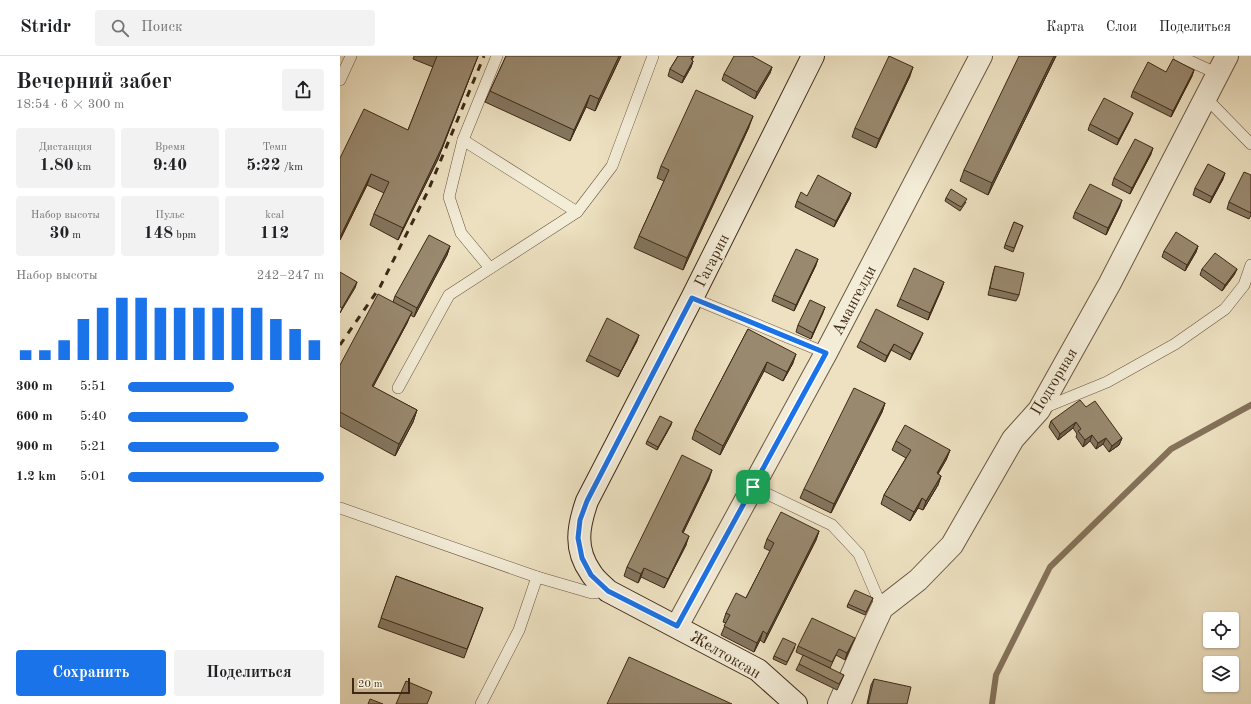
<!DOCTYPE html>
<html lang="ru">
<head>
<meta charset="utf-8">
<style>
  :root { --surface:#fff; --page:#f2f2f2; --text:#202124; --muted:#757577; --line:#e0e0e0; --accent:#1a73e8 }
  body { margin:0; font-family:"Old Standard TT",serif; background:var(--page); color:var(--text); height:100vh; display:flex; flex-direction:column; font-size:15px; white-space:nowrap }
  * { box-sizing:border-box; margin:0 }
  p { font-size:13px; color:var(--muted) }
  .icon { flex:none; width:22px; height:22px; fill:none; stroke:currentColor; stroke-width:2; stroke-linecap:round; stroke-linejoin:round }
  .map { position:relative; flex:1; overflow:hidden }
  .details { display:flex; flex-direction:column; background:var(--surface); width:340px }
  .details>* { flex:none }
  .tools { position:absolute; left:863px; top:556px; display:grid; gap:8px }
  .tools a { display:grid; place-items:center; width:36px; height:36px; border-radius:4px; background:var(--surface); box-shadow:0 1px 3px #0004; font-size:20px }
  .scale { position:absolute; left:12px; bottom:10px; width:58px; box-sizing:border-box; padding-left:4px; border:2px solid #3e2917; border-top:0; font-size:11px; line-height:14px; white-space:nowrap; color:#3e2917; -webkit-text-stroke:3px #f3ecd7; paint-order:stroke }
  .pin { position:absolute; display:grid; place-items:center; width:34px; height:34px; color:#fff; margin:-17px; border-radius:8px; box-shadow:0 2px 6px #0006 }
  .round { display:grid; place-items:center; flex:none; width:42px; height:42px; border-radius:4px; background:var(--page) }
  .overview { display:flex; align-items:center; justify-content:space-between; height:68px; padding:0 16px }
  h1 { font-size:22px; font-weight:700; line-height:30px }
  .metrics { display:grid; grid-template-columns:repeat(3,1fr); gap:6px; height:68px; padding:4px 16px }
  .metrics div { display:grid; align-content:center; border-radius:4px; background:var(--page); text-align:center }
  .metrics b { font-size:17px; font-weight:700 }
  .metrics small { font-size:11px; font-weight:400 }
  .metrics p { font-size:11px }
  .chart { height:112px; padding:8px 16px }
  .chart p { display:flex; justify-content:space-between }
  .chart svg { width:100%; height:72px; margin-top:4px; stroke:var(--accent); stroke-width:6 }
  .action { display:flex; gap:8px; margin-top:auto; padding:8px 16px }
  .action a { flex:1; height:46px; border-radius:4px; background:var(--accent); color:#fff; font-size:16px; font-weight:700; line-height:46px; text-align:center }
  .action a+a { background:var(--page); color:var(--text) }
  ul { padding:0 16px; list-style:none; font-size:13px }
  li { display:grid; grid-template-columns:64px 48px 1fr; align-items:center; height:30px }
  li i { height:10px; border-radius:5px; background:var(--accent) }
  header { display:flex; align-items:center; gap:24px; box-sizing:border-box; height:56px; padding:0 20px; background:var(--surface); border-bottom:1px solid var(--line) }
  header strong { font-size:19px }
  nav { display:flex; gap:22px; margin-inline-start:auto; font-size:14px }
  .search { width:280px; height:36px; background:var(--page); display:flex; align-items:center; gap:10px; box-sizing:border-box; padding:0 14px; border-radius:4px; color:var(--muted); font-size:15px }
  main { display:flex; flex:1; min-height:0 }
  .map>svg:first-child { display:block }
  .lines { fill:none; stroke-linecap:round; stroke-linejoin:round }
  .stream { stroke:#84725a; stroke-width:6 }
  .service-casing { stroke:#6a5742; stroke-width:12 }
  .minor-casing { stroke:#6a5742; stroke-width:24 }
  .secondary-casing { stroke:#3e2917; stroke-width:24 }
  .service { stroke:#f3ecd7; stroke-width:11 }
  .minor { stroke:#f3ecd7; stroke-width:22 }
  .secondary { stroke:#f3ecd7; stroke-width:22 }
  .rail { stroke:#3e2917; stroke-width:3; stroke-dasharray:7 7; stroke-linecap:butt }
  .wall { fill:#84765f; stroke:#3e2917 }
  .shaded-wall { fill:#6b604e; stroke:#3e2917 }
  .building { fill:#99896f; stroke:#3e2917 }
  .route-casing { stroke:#fff; stroke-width:8 }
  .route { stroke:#1a73e8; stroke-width:5 }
  .labels { text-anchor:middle; stroke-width:3.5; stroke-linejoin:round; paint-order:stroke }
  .street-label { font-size:16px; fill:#3e2917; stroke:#f3ecd7 }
</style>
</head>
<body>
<header>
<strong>Stridr</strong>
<div class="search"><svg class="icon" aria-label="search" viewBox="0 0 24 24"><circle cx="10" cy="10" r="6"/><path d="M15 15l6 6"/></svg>Поиск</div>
<nav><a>Карта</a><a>Слои</a><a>Поделиться</a></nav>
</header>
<main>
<section class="details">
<div class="overview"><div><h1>Вечерний забег</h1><p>18:54 · 6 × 300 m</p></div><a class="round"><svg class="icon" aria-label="share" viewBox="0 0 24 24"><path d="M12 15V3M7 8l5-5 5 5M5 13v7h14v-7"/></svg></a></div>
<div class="metrics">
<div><p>Дистанция</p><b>1.80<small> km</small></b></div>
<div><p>Время</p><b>9:40</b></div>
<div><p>Темп</p><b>5:22<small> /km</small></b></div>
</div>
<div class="metrics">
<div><p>Набор высоты</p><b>30<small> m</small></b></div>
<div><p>Пульс</p><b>148<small> bpm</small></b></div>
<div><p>kcal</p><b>112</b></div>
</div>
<div class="chart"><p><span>Набор высоты</span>242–247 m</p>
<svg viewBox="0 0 160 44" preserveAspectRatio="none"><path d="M5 44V38M15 44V38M25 44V32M35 44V19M45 44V12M55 44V6M65 44V6M75 44V12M85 44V12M95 44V12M105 44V12M115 44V12M125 44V12M135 44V19M145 44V25M155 44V32"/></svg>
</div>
<ul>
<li><b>300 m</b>5:51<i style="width:54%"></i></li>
<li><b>600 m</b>5:40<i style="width:61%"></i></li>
<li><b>900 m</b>5:21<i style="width:77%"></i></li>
<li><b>1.2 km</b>5:01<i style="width:100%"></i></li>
</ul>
<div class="action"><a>Сохранить</a><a>Поделиться</a></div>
</section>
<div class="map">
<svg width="911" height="648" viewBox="0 0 911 648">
  <rect width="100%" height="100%" fill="#ede1c1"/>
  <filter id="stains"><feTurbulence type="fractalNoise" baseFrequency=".005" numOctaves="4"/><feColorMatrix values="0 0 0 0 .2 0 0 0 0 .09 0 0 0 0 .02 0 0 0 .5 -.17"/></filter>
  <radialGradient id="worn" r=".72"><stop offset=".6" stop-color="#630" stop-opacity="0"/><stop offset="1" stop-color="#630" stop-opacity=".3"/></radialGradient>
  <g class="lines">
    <polyline class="stream" points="652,648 656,619 710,511 831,393 911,349"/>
    <g class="service-casing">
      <g id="service">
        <polyline points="839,0 878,18"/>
        <polyline points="0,24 11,0"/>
        <polyline points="866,42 911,88"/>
        <polyline points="123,84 237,156"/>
        <polyline points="150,212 121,177 109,141 123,84 157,0"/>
        <polyline points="352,242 486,297"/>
        <polyline points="58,332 109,239 237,156 272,110 313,0"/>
        <polyline points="701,353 767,326 835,288 885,253 904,229 911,209"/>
        <polyline points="413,431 492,469 519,498 542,552"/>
        <polyline points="0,452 197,521"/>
        <polyline points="141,648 179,574 197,521 252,537 268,535"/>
      </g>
    </g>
    <g class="minor-casing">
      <g id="minor">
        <polyline points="337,570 486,297 641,0"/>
        <polyline points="499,648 528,582 542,552 578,524 612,489 673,383 699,354 770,227 887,0"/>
      </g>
    </g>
    <g class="secondary-casing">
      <path id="secondary" d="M456 648 418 614 268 535C263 530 255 524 251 517 234 493 238 471 247 445L352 242 473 0"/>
    </g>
    <use href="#service" class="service"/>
    <use href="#minor" class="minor"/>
    <use href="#secondary" class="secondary"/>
    <polyline class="rail" points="0,289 40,231 88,135 144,0"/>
  </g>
  <g class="wall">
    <polygon points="74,0 138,0 98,103 58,184 30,169 34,158 44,137 27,129 0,184 0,102 68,74 93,11 73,3"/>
    <polygon points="166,0 281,0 255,55 246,51 230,85 145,46 150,35"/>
    <polygon points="338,0 354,0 352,4 353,5 351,11 342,27 328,20 330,13"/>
    <polygon points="716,0 648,139 620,125 624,114"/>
    <polygon points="432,11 430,17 415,43 382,24 384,18"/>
    <polygon points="854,14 852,20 831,61 791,41 793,35 826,16"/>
    <polygon points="570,20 536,92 512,81 515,72"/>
    <polygon points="790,64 777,89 748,74 750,68"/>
    <polygon points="409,71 343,214 294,192 299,180 324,125 317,122 321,110"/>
    <polygon points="811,98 790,138 772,129 774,122"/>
    <polygon points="911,119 911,159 909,163 887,153 889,146"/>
    <polygon points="883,123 870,147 853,139 855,132"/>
    <polygon points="511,137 509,143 494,171 455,151 457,145 467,140"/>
    <polygon points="606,142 626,146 620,155 605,145"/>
    <polygon points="780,150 766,179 733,162 735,156"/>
    <polygon points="674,166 683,170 673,196 664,192"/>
    <polygon points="110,190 107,199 74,261 70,259 67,267 33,331 77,354 73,366 55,400 0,370 0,309 53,246 55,240"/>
    <polygon points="858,190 856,196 845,215 822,201 824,195"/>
    <polygon points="476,209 454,255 432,245 434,239"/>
    <polygon points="655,210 679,239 676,245 648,239 653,217"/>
    <polygon points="862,213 897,213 894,219 882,235 860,219"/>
    <polygon points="602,232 588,264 557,250 560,243"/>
    <polygon points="485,251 471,283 456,276 458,269"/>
    <polygon points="408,273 453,307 443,325 424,315 380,399 352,383 355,374"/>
    <polygon points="580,284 570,304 551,294 545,306 517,291 520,285"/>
    <polygon points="297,285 278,321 246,305 249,299"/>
    <polygon points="545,347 542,356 491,457 460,442 464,433"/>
    <polygon points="746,351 782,382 779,389 769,396 763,388 756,393 750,385 743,391 736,381 737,378 733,372 718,384 709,371 711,365"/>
    <polygon points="331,369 317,394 306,388 307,385"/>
    <polygon points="556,385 610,394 606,404 598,418 601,420 598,429 583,454 578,452 570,465 541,448 544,439 566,402 552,394"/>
    <polygon points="369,423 343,477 346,489 324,532 301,521 298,527 284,520 287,511"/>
    <polygon points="479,475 476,484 424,587 420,584 414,596 381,579 386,567 383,566 386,557 406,542 430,495 424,492 427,483"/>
    <polygon points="56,520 143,552 124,602 38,571"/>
    <polygon points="533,542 525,559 507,551 508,548"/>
    <polygon points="512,588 505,604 496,599 490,612 456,596 458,590"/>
    <polygon points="455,591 446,609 433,603 434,600"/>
    <polygon points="459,608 504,619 497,634 456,614"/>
    <polygon points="534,623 567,648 527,648 531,629"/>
  </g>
  <g class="shaded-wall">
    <polygon points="138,0 98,103 58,184 63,172"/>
    <polygon points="279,0 281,0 255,55 259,43"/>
    <polygon points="714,0 716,0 648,139 652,127"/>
    <polygon points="353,5 351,11 342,27 344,21"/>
    <polygon points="432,11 430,17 415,43 417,36"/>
    <polygon points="573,11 570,20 536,92 539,83"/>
    <polygon points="854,14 852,20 831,61 833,55"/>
    <polygon points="250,39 246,51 230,85 234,74"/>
    <polygon points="793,57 790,64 777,89 779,83"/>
    <polygon points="413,60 409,71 343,214 347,202"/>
    <polygon points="813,92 811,98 790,138 792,132"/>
    <polygon points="885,117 883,123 870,147 872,141"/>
    <polygon points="31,118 27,129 0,184 0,181"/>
    <polygon points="511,137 509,143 494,171 496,165"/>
    <polygon points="782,144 780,150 766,179 768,172"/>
    <polygon points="110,190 107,199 74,261 77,252"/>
    <polygon points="858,190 856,196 845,215 847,209"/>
    <polygon points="478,203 476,209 454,255 456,249"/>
    <polygon points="897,213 894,219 882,235 885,229"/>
    <polygon points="17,226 15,232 0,257 2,252"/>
    <polygon points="604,226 602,232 588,264 590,257"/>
    <polygon points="485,251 483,257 471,283 473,277"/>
    <polygon points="72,256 67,267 27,342 32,330"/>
    <polygon points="583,277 580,284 570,304 572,298"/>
    <polygon points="299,279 297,285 278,321"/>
    <polygon points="554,288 545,306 547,300"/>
    <polygon points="456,298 453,307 443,325 447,316"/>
    <polygon points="427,306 424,315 380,399 383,390"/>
    <polygon points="545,347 542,356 491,457 494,448"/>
    <polygon points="77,354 73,366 55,400 59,388"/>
    <polygon points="332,366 331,369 317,394 318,391"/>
    <polygon points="736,366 733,372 718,384 720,378"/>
    <polygon points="752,379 750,385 743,391 745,384"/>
    <polygon points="766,382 763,388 756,393 758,387"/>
    <polygon points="782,382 779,389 769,396 772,390"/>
    <polygon points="610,394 606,404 593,426 597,417"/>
    <polygon points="372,414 369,423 339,485 342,476"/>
    <polygon points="601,420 598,429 583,454 586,445"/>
    <polygon points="582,442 578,452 570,465 574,456"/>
    <polygon points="479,475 476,484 424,587 427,578"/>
    <polygon points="349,480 346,489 324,532 328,523"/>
    <polygon points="304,512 301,521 298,527 301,518"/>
    <polygon points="423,575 420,584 414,596 417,587"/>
    <polygon points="515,582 512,588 505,604 507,597"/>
  </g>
  <g class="building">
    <polygon points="97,0 138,0 102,91 63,172 34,158 49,126 31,118 0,181 0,102 24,53 68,74"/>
    <polygon points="166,0 279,0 259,43 250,39 234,74 150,35"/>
    <polygon points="338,0 353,0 351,3 353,5 344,21 330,13"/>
    <polygon points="394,0 412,0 432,11 417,36 384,18"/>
    <polygon points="549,0 573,11 539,83 515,72"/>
    <polygon points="679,0 714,0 652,127 624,114"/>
    <polygon points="833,3 854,14 833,55 793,35 808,6 826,16"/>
    <polygon points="356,34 413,60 347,202 299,180 329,114 321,110"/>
    <polygon points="764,42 793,57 779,83 750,68"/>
    <polygon points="795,83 813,92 792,132 774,122"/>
    <polygon points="868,108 885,117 872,141 855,132"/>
    <polygon points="904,116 911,119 911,157 889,146"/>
    <polygon points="478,119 511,137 496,165 457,145 461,136 467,140"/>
    <polygon points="750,128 782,144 768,172 735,156"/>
    <polygon points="611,133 627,143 621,151 606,142"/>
    <polygon points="674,166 683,170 674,192 665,189"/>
    <polygon points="836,176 858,190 847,209 824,195"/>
    <polygon points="89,179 110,190 77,252 55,240"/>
    <polygon points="456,193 478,203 456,249 434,239"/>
    <polygon points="875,197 897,213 885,229 862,213"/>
    <polygon points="655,210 684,217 679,239 650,232"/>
    <polygon points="574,212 604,226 590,257 560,243"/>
    <polygon points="0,216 17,226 2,252 0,251"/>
    <polygon points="38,238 72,256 32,330 77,354 59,388 0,356 0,309"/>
    <polygon points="470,244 485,251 473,277 458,269"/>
    <polygon points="536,253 583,277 572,298 554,288 547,300 520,285"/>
    <polygon points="267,262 299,279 281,315 249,299"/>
    <polygon points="408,273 456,298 447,316 427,306 383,390 355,374"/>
    <polygon points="514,332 545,347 494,448 464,433"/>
    <polygon points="740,344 746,351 755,345 782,382 772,390 766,382 758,387 752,379 745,384 738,375 741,373 736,366 720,378 711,365"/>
    <polygon points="320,360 332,366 318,391 307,385"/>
    <polygon points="565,369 610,394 597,417 601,420 586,445 582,442 574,456 544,439 571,394 556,385"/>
    <polygon points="342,399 372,414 342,476 349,480 328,523 304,512 301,518 287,511"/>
    <polygon points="441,456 479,475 427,578 423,575 417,587 384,570 390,559 386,557 396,537 406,542 434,487 427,483"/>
    <polygon points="56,520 143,552 127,593 41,562"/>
    <polygon points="515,534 533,542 526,556 508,548"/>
    <polygon points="472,562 515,582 507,597 499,593 492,606 458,590"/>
    <polygon points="443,582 456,588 447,606 434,600"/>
    <polygon points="463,599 504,619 499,628 459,608"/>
    <polygon points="289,601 392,648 267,648"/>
    <polygon points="534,623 571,631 567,648 528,648"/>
    <polygon points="66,625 92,636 87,648 56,648"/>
    <polygon points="30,643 43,648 28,648"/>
  </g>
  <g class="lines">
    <g class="route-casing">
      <polygon id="route" points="352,242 486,297 337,570 268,535 251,519 242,502 238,482 240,464 247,445"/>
    </g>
    <use href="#route" class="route"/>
  </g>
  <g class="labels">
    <g class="street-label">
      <text transform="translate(371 204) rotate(-63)" y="6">Гагарин</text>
      <text transform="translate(513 244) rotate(-62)" y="6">Амангелди</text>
      <text transform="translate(713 325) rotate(-59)" y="6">Подгорная</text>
      <text transform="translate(386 598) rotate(30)" y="6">Желтоксан</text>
    </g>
  </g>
  <rect width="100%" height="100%" filter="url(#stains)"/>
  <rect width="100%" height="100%" fill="url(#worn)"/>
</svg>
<div class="tools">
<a><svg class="icon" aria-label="locate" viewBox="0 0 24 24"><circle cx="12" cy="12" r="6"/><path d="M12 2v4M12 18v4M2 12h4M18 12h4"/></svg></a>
<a><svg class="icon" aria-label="layers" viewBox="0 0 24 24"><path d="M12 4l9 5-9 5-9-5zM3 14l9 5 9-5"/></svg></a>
</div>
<div class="scale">20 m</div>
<div class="pin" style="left:413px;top:431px;background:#1e9e55"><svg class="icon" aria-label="arrive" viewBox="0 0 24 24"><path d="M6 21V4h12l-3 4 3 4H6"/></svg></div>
</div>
</main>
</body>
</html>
